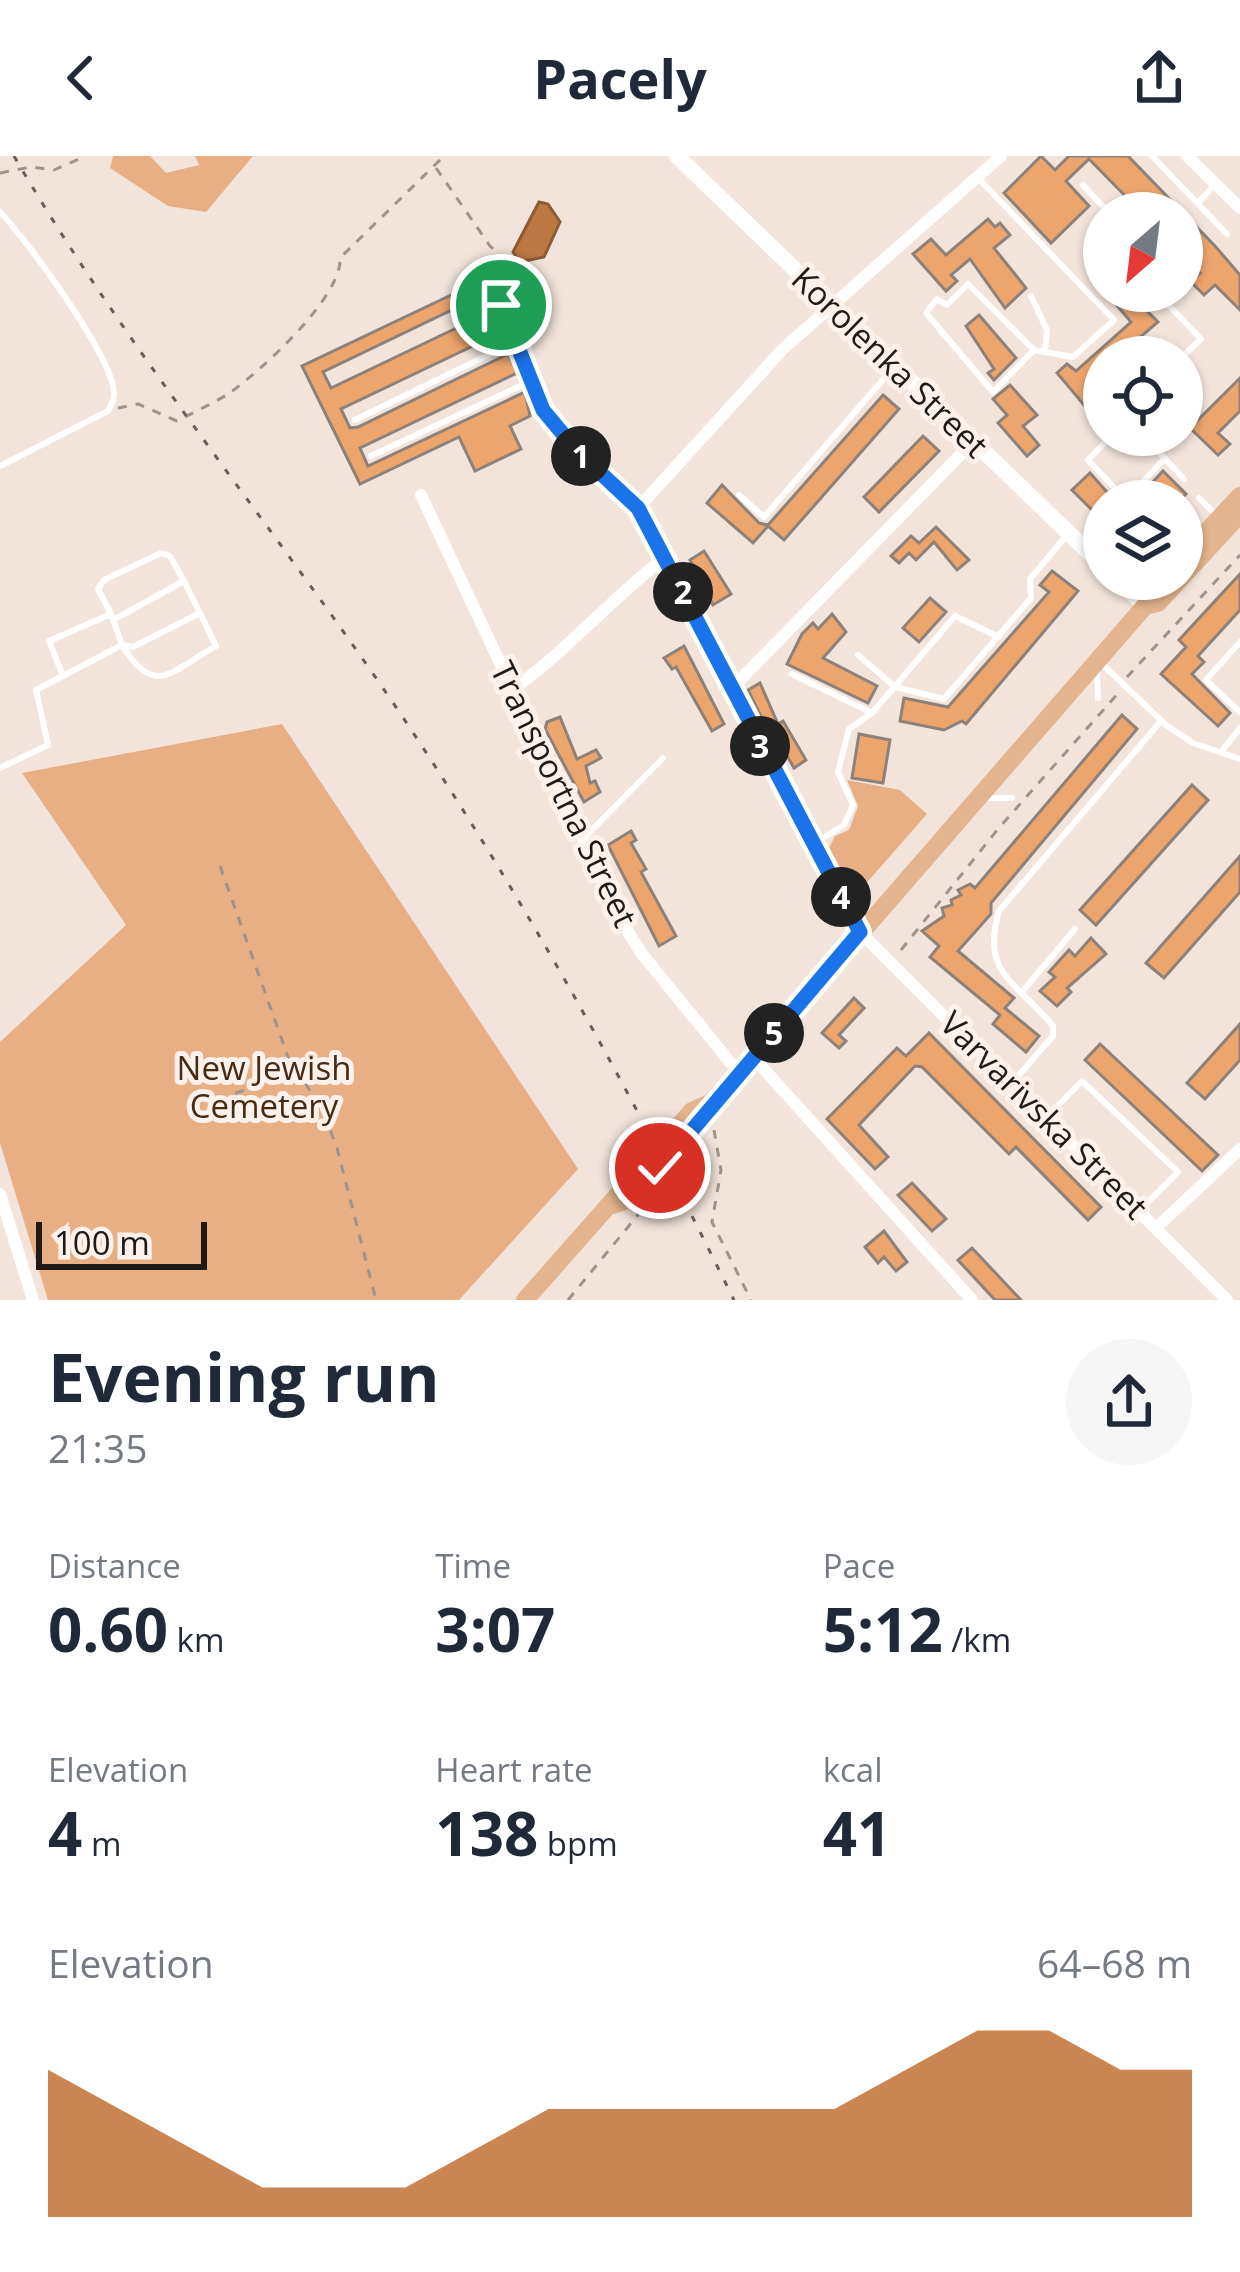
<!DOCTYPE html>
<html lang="en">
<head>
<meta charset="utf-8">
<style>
  :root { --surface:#fff; --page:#f6f6f7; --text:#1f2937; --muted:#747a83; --accent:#b45309 }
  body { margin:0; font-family:"Open Sans",sans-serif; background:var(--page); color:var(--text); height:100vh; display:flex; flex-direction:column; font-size:45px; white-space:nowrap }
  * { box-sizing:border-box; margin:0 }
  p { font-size:39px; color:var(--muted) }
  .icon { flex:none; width:66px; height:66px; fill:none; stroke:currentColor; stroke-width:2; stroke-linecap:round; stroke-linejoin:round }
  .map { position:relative; height:1144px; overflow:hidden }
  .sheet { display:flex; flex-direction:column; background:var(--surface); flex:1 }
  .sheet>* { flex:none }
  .needle { width:78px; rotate:208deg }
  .controls { position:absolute; left:1083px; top:36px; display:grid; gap:24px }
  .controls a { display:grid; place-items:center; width:120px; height:120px; border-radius:50%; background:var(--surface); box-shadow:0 3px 9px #0004; font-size:60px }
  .scale { position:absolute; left:36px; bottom:30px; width:171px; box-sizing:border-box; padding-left:12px; border:6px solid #1f1a17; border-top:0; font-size:33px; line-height:42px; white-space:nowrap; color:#1f1a17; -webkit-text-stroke:9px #fdf2eb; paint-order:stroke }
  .pin { position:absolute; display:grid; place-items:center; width:102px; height:102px; color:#fff; margin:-51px; border:6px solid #fff; border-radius:50%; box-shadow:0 3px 12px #0007 }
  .km { position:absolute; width:60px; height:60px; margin:-30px; border-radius:50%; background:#222; color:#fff; font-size:33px; line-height:60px; text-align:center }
  .round { display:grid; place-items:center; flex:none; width:126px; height:126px; border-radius:63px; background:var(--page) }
  .overview { display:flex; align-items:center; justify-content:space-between; height:204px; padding:0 48px }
  h1 { font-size:66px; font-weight:700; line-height:90px }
  .stats { display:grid; grid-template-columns:repeat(3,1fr); gap:18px; height:204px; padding:12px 48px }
  .stats div { display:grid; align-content:center }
  .stats b { font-size:60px; font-weight:700 }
  .stats small { font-size:33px; font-weight:400 }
  .stats p { font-size:33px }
  .chart { height:336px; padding:24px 48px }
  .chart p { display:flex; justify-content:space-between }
  .chart svg { width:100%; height:216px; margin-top:12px; fill:var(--accent); opacity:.7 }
  header { display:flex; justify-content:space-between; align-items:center; height:156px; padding:0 48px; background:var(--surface); font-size:54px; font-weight:700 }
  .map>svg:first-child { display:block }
  .green { fill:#e8af85 }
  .water { fill:#bc7842; stroke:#8d5c35; stroke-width:3 }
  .building { fill:#eda56e; stroke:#8d8179; stroke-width:3 }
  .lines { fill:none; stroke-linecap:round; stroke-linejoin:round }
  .path { stroke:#9e938d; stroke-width:3; stroke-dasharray:9 9; stroke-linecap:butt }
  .service { stroke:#fff; stroke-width:6 }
  .minor { stroke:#fff; stroke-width:12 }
  .secondary { stroke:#fff; stroke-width:16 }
  .primary { stroke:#e3b48d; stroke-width:18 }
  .rail { stroke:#675f5a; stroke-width:3; stroke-dasharray:6 12; stroke-linecap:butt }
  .route-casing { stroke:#fff; stroke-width:24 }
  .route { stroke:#1a73e8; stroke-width:15 }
  .labels { text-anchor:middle; stroke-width:10; stroke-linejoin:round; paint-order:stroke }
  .street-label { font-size:33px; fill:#1f1a17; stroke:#fdf2eb }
  .park-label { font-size:33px; fill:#482a13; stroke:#fdf2eb }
</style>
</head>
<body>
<header><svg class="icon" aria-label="back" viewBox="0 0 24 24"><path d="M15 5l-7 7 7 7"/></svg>Pacely<svg class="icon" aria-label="share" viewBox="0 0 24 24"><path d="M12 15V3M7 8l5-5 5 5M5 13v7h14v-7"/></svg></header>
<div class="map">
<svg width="1240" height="1144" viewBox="0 0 1240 1144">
  <rect width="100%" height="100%" fill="#f2e4db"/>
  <g class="green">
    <polygon points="113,0 150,0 166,17 199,9 195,0 253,0 206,56 168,50 110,12"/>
    <polygon points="282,568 578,1013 459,1144 48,1144 0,987 0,886 126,769 22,617"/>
    <polygon points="847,624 900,634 927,658 855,740 829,692 835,680 849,674 858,650"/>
  </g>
  <polygon class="water" points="539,46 548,48 560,66 544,101 520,106 513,96"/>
  <g class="building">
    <polygon points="1041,0 1055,14 1069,0 1128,0 1215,90 1240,119 1240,154 1215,129 1204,139 1191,126 1200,117 1182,98 1182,57 1142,57 1089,3 1066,25 1089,50 1051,87 1004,37"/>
    <polygon points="988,63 995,71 1000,67 1010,79 994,92 1026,132 1005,152 970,103 951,119 957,125 946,135 913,98 931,83 946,99"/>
    <polygon points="485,123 491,135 323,216 331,232 492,155 500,177 341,253 350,272 358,271 508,198 517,217 360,292 368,310 525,236 530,260 510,270 521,293 475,315 459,281 360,328 302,210"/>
    <polygon points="1127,135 1158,166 1117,201 1104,201 1104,215 1088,228 1097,238 1084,249 1057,217 1067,208 1076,215 1131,166 1114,146"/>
    <polygon points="979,159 1016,202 994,224 988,217 994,213 966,170"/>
    <polygon points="1240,222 1240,255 1218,277 1230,288 1218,299 1190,272"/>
    <polygon points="1010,229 1037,259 1023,270 1039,289 1027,300 998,267 1007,259 993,243"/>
    <polygon points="883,239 899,253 784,384 768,370 753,387 707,347 722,329 759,367 768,369"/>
    <polygon points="923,280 939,295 879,356 864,341"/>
    <polygon points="1163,315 1186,338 1179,345 1135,345"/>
    <polygon points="1090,317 1115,345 1104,345 1104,357 1097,350 1093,355 1072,334"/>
    <polygon points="936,371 969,404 957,414 934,386 916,404 909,397 899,407 891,400 911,380 919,387"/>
    <polygon points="704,395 731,438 713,449 690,404"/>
    <polygon points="1052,415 1078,435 966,568 962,565 944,574 900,565 904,542 948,551 1049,436 1040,429"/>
    <polygon points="1240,418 1240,454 1198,500 1204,506 1192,518 1230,557 1218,570 1161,518 1186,491 1179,484"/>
    <polygon points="930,442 946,456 919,486 903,472"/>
    <polygon points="832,458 846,476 823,502 877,530 868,547 787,508 802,478 813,467 818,473"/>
    <polygon points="684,490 724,568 712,575 676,511 672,513 664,502"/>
    <polygon points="760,527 778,568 783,565 806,604 794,612 775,579 771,581 748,534"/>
    <polygon points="1122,559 1137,573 991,747 991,758 958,795 1014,842 1005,852 1039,880 1026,896 993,868 1000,859 930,801 939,790 922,775 944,760 942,752 952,749 951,744 961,739 958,734 970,728 975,732"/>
    <polygon points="560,561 577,603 596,594 601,602 586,610 590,627 595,625 600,636 584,646 545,573 547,566"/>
    <polygon points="859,578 890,584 883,627 852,622"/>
    <polygon points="1192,629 1208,644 1096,769 1080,754"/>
    <polygon points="631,675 636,684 631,687 646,713 641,716 676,780 659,790 608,689"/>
    <polygon points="1240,700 1240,736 1164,822 1146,807"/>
    <polygon points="1091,782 1106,798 1067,832 1071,836 1057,850 1040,835 1055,821 1049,816 1069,794 1075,800"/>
    <polygon points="854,842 864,852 839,879 846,885 839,892 822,877"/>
    <polygon points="1240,868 1240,904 1205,943 1187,927"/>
    <polygon points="929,877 1101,1051 1088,1064 1016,991 1009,998 922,911 915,910 859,969 888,1001 875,1013 827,963 897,892 906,900"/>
    <polygon points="1100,888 1218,999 1202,1015 1085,904"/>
    <polygon points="912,1027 946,1063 932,1075 898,1039"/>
    <polygon points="884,1075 907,1106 896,1115 884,1101 878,1107 865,1091"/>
    <polygon points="972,1092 1021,1144 995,1144 958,1104"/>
  </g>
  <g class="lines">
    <g class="path">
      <polyline points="436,12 490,90 519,116 528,138 511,145"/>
      <polyline points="0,17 31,11 54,14 86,0"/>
      <path d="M118 252 138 248 177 265C194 256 212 248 228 238 259 217 343 140 340 102L444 0"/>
      <polyline points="1127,521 1240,399"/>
      <polyline points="220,710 288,901 322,953 337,992 376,1144"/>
      <polyline points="901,794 998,673 1120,535"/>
      <polyline points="221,948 235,937 297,919"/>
      <polyline points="714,974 721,1014 712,1066 751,1144"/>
      <polyline points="568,1144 646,1049"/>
    </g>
    <g class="service">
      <polyline points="1152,0 1227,78"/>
      <polyline points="979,23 1114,164 1073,201 1034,194 993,236 926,157 937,143 947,149 968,128 1034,194"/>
      <polyline points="1083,29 1109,57"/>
      <polyline points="1198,47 1215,28"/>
      <path d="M0 56C27 84 114 202 114 238 114 244 111 249 108 255L0 310"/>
      <polyline points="1155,135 1201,183 1182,201"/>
      <polyline points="1031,140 1047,174 1045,193"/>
      <polyline points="355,264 515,186"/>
      <polyline points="1112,279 1088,304 1126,344 1165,302"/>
      <polyline points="1143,279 1184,323"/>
      <polyline points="371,300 531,225"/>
      <polyline points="739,339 764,361 893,212"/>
      <polyline points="1199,342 1217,360"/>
      <polyline points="111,458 98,433 104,424 161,397 170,400 184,425"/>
      <path d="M113 464 184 425 200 457 133 491 122 489C155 543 171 515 216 490L200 457"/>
      <polyline points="1240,486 1206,524 1240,556"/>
      <polyline points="858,499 895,531 944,543 1031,442 1030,423 1066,380"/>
      <polyline points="1102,508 1166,569 1193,587 1240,603"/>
      <polyline points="1097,513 1098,542"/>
      <polyline points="792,518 872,557 849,573 838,616 853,649 844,669 815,687"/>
      <polyline points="872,557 955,460 999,481"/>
      <polyline points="1222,595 1240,572"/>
      <polyline points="0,612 48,589 36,534 122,489 111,458 49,485 63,520"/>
      <polyline points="987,642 1012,642"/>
      <polyline points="585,681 663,602"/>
      <polyline points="1022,836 1075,773"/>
      <path d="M1012 927 1053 880V870C1017 826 980 818 999 755L1161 565"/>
      <polyline points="1046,962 1082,925 1178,1016 1140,1054"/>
    </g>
    <g class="minor">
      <polyline points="1187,0 1240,52"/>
      <polyline points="501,150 543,254 578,296 638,352 860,776 1227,1144"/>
      <polyline points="421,339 623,768 642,798 739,917"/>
      <polyline points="638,352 783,193 1001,0"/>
      <polyline points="732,532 973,286"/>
      <path d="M512 534C567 495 611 443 665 401"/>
      <polyline points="753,901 972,1144"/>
      <polyline points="0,1038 33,1144"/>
      <polyline points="1157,1071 1240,993"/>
    </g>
    <g class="secondary">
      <polyline points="677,0 1104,411"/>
      <polyline points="1117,423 1145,450"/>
    </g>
    <g class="primary">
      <polyline points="1182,402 1240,340"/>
      <polyline points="1182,421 1240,358"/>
      <polyline points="1145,450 1158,447 1180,423"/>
      <path d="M612 1049C641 1045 699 975 710 947"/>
      <polyline points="525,1144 692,955 710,947 753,901 1145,450 1163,423"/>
    </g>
    <path class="rail" d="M14 0C128 196 275 372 402 560 527 747 635 943 734 1144"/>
  </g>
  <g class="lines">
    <g class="route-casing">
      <polyline id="route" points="501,149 543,254 578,296 638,352 860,776 660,1012"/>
    </g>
    <use href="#route" class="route"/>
  </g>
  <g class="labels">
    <g class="street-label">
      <text transform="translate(890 206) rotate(44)" y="12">Korolenka Street</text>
      <text transform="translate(564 638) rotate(64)" y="12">Transportna Street</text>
      <text transform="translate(1044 959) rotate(45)" y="12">Varvarivska Street</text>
    </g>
    <g class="park-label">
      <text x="264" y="924">New Jewish<tspan x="264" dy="38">Cemetery</tspan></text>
    </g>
  </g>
</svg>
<div class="controls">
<a><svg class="needle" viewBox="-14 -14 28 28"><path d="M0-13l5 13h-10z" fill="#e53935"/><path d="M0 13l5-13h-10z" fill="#747a83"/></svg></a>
<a><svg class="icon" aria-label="locate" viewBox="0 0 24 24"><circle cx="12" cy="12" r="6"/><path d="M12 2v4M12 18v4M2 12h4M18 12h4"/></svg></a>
<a><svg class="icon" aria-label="layers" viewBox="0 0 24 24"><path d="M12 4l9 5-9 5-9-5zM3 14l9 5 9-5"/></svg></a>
</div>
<div class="scale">100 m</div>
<div class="pin" style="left:501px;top:149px;background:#1e9e55"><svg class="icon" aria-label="arrive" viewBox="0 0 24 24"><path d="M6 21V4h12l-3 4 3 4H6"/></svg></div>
<div class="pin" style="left:660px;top:1012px;background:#d93025"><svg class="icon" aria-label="check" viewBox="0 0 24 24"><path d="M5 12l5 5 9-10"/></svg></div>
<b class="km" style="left:581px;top:300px">1</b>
<b class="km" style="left:683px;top:436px">2</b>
<b class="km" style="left:760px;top:590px">3</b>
<b class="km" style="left:841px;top:741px">4</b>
<b class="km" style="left:774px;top:877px">5</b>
</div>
<section class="sheet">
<div class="overview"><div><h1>Evening run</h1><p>21:35</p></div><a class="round"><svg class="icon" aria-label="share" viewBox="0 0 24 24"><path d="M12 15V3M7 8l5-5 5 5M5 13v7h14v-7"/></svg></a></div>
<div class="stats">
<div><p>Distance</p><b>0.60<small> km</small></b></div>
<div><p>Time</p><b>3:07</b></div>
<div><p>Pace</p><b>5:12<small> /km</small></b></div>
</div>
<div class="stats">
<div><p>Elevation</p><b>4<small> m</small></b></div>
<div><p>Heart rate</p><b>138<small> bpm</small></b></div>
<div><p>kcal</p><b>41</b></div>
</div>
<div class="chart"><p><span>Elevation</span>64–68 m</p>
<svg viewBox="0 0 160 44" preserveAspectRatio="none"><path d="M0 44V14L10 22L20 30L30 38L40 38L50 38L60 30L70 22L80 22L90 22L100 22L110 22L120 14L130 6L140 6L150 14L160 14V44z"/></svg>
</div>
</section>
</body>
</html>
